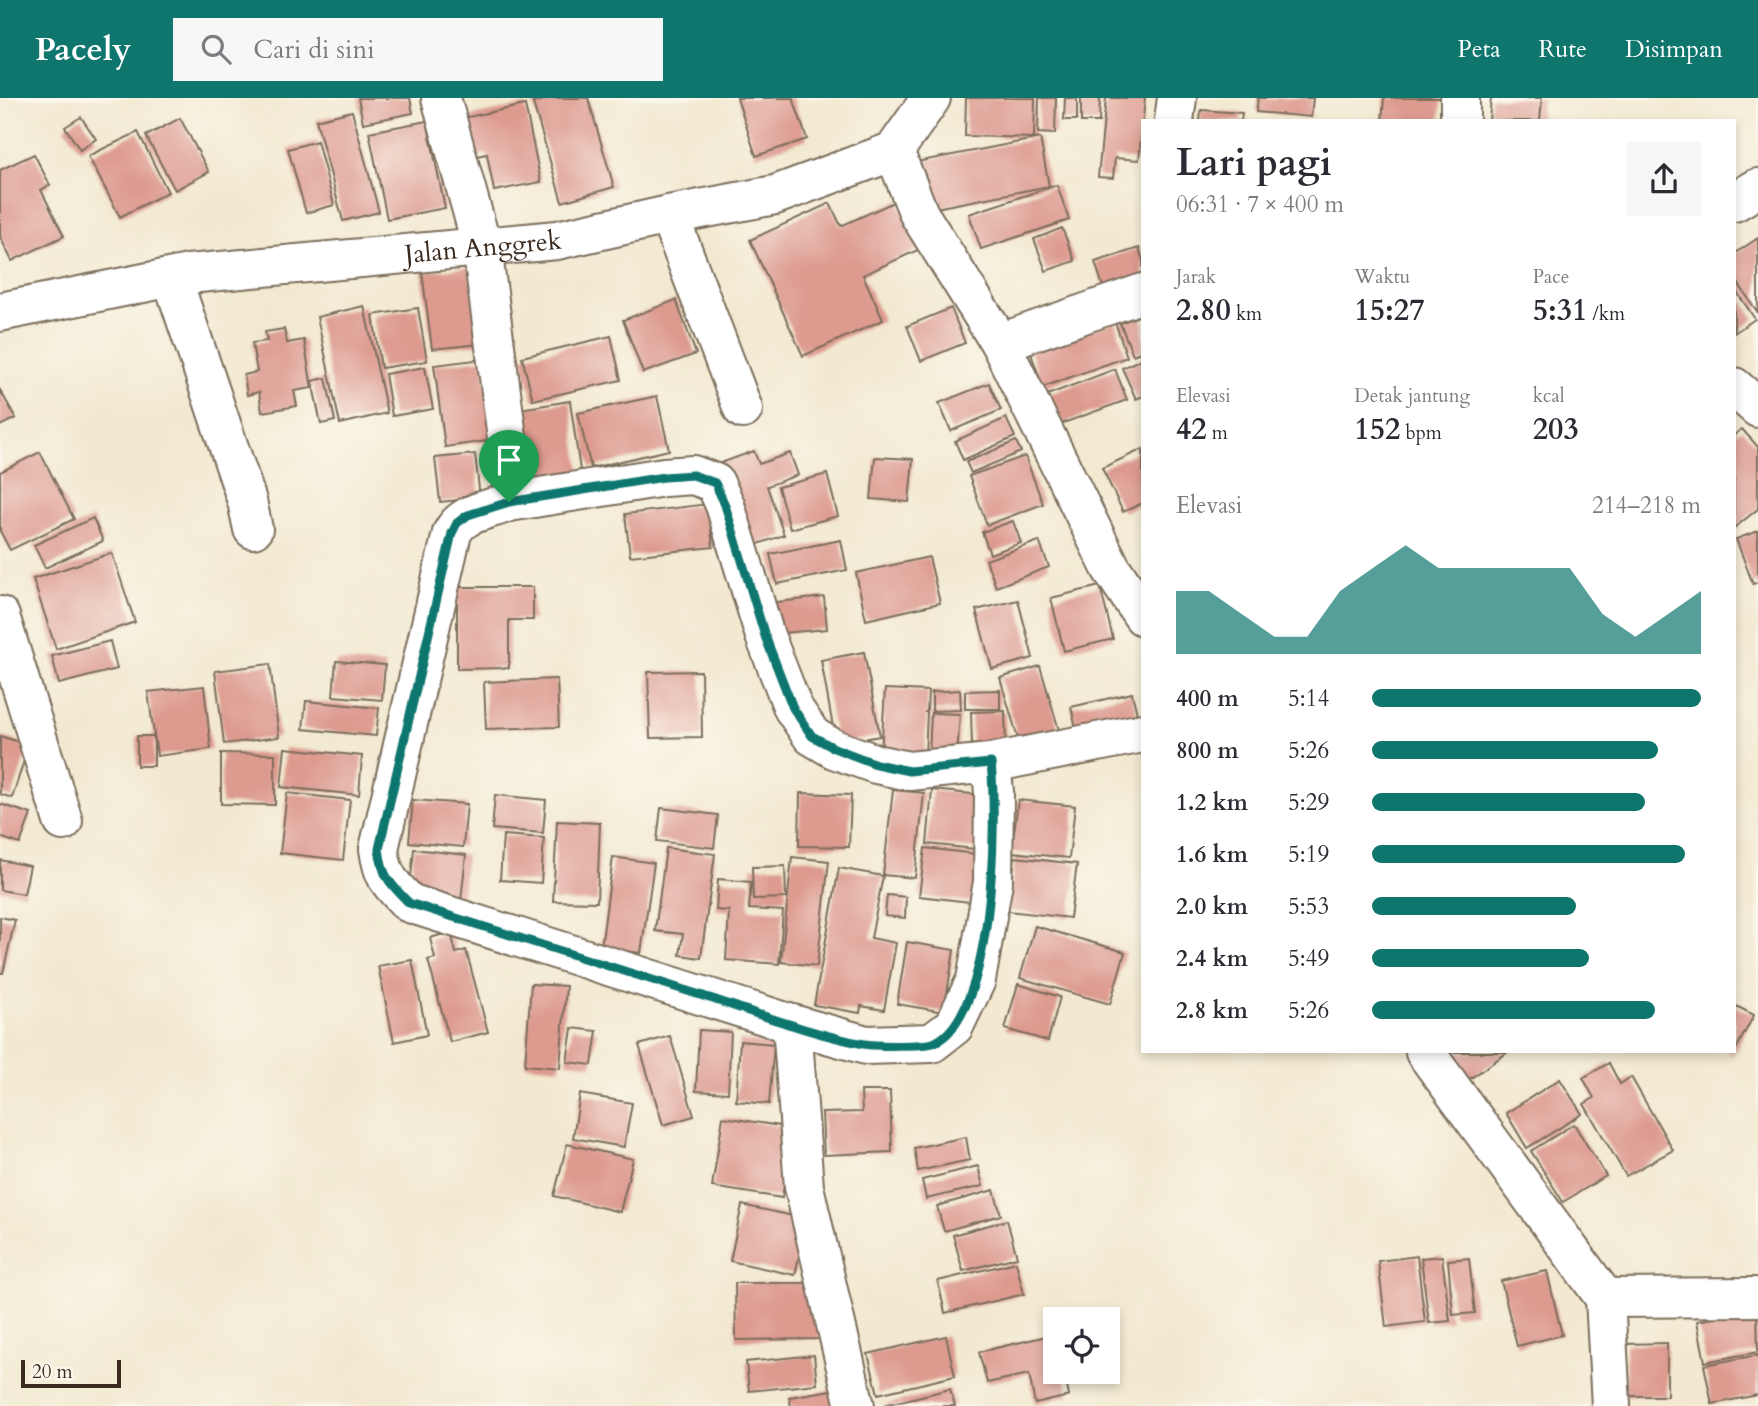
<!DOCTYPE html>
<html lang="id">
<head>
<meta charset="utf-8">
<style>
  :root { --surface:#fff; --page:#f7f7f7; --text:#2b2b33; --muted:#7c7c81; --accent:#0f766e }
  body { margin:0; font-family:Cardo,serif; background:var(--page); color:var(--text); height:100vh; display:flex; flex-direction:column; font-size:26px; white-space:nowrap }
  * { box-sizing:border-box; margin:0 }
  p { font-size:23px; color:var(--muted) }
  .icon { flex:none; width:38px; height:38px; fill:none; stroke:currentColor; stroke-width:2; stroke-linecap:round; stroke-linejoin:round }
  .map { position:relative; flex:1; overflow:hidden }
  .sheet { position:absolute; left:1141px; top:21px; width:595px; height:934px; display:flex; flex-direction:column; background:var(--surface); border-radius:0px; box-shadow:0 4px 10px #0003 }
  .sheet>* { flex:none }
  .fabs { position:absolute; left:1043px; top:1209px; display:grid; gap:14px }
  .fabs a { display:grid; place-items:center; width:77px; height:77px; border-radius:0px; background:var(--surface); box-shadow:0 4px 10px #0003; font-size:35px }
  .scale { position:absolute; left:21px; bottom:18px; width:100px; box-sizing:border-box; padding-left:7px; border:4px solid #3b2a1e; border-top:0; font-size:19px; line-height:24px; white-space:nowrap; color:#3b2a1e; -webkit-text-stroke:5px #fbf7ec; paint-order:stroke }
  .pin { position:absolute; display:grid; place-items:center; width:60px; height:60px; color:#fff; margin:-72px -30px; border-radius:50% 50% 50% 0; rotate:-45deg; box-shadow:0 0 7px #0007 }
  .pin .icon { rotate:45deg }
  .round { display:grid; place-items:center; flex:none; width:74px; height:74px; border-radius:0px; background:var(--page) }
  .headline { display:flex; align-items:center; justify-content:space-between; height:119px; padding:0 35px }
  h1 { font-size:38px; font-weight:800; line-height:52px }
  .figures { display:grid; grid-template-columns:repeat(3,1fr); gap:10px; height:119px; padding:7px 35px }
  .figures div { display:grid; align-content:center }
  .figures b { font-size:30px; font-weight:800 }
  .figures small { font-size:19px; font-weight:400 }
  .figures p { font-size:19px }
  .chart { height:196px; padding:14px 35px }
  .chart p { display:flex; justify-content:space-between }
  .chart svg { width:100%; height:126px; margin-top:7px; fill:var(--accent); opacity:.7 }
  ul { padding:0 35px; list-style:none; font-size:23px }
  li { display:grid; grid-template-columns:112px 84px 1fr; align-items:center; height:52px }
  li i { height:18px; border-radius:9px; background:var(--accent) }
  header { display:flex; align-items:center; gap:42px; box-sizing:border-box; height:98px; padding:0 35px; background:var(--accent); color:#fff }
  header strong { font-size:33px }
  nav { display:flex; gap:38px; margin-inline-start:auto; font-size:24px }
  .search { width:490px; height:63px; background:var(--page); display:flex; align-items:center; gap:18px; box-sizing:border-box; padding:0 24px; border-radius:0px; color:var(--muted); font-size:26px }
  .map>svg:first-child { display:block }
  .building { fill:#dd9a8f }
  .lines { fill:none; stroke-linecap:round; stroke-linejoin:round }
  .minor-casing { stroke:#7b6d5c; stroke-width:42 }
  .minor { stroke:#fff; stroke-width:38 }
  .route-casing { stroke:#fff; stroke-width:14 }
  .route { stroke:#0f766e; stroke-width:9 }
  .labels { text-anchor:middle; stroke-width:6; stroke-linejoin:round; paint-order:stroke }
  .street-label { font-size:26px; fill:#3b2a1e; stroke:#fbf7ec }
</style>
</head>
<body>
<header>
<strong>Pacely</strong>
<div class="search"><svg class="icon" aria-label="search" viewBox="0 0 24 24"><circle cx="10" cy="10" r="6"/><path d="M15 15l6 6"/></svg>Cari di sini</div>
<nav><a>Peta</a><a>Rute</a><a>Disimpan</a></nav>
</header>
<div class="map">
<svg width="1758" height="1308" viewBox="0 0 1758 1308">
  <rect width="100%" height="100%" fill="#fbf7ec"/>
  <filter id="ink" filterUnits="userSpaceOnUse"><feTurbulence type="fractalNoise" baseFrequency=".0143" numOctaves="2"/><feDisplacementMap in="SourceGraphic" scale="14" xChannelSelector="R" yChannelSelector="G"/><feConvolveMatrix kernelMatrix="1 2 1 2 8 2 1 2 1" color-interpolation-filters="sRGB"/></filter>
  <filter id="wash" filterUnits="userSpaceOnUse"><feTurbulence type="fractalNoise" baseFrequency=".00686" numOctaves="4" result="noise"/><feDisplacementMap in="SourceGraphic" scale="28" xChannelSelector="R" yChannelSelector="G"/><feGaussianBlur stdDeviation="1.57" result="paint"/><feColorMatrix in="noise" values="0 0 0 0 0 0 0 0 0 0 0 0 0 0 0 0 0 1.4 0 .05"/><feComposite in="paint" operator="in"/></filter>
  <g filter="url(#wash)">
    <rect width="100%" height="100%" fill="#f2e9d0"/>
    <g id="blocks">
      <g class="building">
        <polygon points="358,0 410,0 413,15 363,25"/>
        <polygon points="550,0 588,0 614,89 562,104 533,5"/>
        <polygon points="737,0 793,0 807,41 756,58"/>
        <polygon points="966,0 1035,0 1034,40 965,38"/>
        <polygon points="1039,0 1056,0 1055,36 1038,35"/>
        <polygon points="1065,0 1077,0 1077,22 1064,22"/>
        <polygon points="1081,0 1100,0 1099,24 1081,24"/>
        <polygon points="1106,0 1145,0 1139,62 1115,60 1113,80 1098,79"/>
        <polygon points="1258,0 1313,0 1311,19 1256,14"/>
        <polygon points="1384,0 1442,0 1440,23 1382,23"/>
        <polygon points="1491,0 1542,0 1540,23 1489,23"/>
        <polygon points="525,7 541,84 494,93 487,56 466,60 458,21"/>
        <polygon points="1201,12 1242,15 1241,23 1200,23"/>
        <polygon points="352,13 379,114 343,123 316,22"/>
        <polygon points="81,19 96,41 80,52 65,29"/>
        <polygon points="180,20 209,74 175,92 146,38"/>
        <polygon points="427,23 445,110 387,121 369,34"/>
        <polygon points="138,34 168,94 120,119 88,58"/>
        <polygon points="1040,40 1049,88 925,112 916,64"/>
        <polygon points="317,43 334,107 306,115 288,51"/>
        <polygon points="34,56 50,87 41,92 64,138 12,163 0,139 0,72"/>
        <polygon points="1057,87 1069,122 981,151 969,116"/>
        <polygon points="898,102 920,151 863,177 883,222 803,258 750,142 830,105 841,128"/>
        <polygon points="1062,130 1075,163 1046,173 1034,141"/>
        <polygon points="1758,140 1758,215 1734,179 1734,156"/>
        <polygon points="1139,150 1143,163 1143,190 1107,201 1095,164"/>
        <polygon points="469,169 480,246 432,251 422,174"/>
        <polygon points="1734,190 1755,221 1734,235"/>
        <polygon points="676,202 696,256 643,275 623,222"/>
        <polygon points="364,208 387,315 340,326 317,219"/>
        <polygon points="418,210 427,263 381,270 373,217"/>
        <polygon points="951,210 965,245 921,263 907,228"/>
        <polygon points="1143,216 1143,253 1133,257 1120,225"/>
        <polygon points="1115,224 1127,259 1043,289 1030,253"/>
        <polygon points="284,231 287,245 304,242 312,290 294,293 297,308 262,314 259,294 247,297 244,277 257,274 252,245 267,243 265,234"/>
        <polygon points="611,238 621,282 533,302 522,259"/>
        <polygon points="1143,260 1143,298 1136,301 1122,270"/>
        <polygon points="483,261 494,342 445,349 434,267"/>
        <polygon points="425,269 433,311 392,318 385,276"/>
        <polygon points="1115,271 1127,302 1058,327 1047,297"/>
        <polygon points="326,280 335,323 321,326 312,283"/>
        <polygon points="989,285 1001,312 951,333 939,305"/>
        <polygon points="0,292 16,320 0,328"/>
        <polygon points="657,298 669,352 591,370 578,315"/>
        <polygon points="570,303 582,386 522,396 508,313"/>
        <polygon points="1006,320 1015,339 963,362 955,343"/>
        <polygon points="1742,331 1758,349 1758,411 1734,430 1734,337"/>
        <polygon points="1016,343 1021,354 971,375 966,364"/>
        <polygon points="1143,351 1143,405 1123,414 1102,370"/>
        <polygon points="754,353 759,366 790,355 798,377 767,388 784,437 744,451 715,367"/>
        <polygon points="40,354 74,421 10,452 0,433 0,374"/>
        <polygon points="475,356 480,400 440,404 435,360"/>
        <polygon points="1025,358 1043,406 987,427 969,378"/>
        <polygon points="875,359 913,361 909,404 871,401"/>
        <polygon points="827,376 838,418 790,431 778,389"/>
        <polygon points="708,406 713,449 630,458 625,416"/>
        <polygon points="93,420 103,443 45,470 34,447"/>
        <polygon points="1013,423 1021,445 990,456 982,434"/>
        <polygon points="1758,433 1758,484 1753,486 1736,441"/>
        <polygon points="841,442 847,472 777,486 770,456"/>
        <polygon points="1039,443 1049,469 996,489 986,462"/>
        <polygon points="112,455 135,524 56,551 33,481"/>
        <polygon points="929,459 940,505 866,522 856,475"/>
        <polygon points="1100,488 1113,541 1064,553 1051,500"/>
        <polygon points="457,489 533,489 533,522 509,522 509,570 457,571"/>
        <polygon points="824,499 827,531 772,536 768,505"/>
        <polygon points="1018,502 1033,560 992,571 976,512"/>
        <polygon points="110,543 117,571 59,586 52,558"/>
        <polygon points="864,554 880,638 836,646 821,562"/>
        <polygon points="336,563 385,567 382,602 333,598"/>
        <polygon points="270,566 279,639 224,646 215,573"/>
        <polygon points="1040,568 1059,632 1019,644 1000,580"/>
        <polygon points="701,573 702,639 650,640 648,574"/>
        <polygon points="557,581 559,629 486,631 484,584"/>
        <polygon points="204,588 211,651 157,658 148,594"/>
        <polygon points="885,591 928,593 927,614 924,614 927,614 925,659 881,657"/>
        <polygon points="960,592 961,612 932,613 932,594"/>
        <polygon points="1000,592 1000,611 965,611 965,593"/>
        <polygon points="1132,595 1141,633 1080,647 1071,609"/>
        <polygon points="306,603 379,610 376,638 303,631"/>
        <polygon points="1005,613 1006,648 972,648 971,614"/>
        <polygon points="931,615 960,616 957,659 929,658"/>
        <polygon points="0,638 29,647 12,700 0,696"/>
        <rect x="137" y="638" width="17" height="30"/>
        <polygon points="285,650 362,658 359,697 281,689"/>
        <polygon points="221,655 275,656 275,707 221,706"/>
        <polygon points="893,692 924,695 915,780 883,777"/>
        <polygon points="932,692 991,698 985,752 927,746"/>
        <polygon points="287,695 350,702 343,762 280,755"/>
        <polygon points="800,695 851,697 849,749 799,748"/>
        <polygon points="495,697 546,702 543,735 492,731"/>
        <polygon points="413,702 467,706 463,749 409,744"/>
        <polygon points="1018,702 1075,708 1069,760 1012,754"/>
        <polygon points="0,706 31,716 20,746 0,739"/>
        <polygon points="661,710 718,717 714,750 657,743"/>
        <polygon points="557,723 600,725 597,804 553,803"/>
        <polygon points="503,737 544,740 541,785 500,782"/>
        <polygon points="666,750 715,756 701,860 680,857 683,836 655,833"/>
        <polygon points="925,750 993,758 987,806 919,798"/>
        <polygon points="414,751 466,757 461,803 409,797"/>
        <polygon points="613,759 654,765 641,855 601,850"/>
        <polygon points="792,759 829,763 817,868 781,864"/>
        <polygon points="1015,759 1077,766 1070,820 1008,813"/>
        <polygon points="0,762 30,768 24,796 0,792"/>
        <polygon points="785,768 786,800 753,801 752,769"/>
        <polygon points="839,770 883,778 871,840 896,845 884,912 861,908 860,915 814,907"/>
        <polygon points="718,781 751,784 749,811 783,813 779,866 726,862 729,813 716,812"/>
        <polygon points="887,797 906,799 905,820 885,818"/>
        <polygon points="0,819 15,822 3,875 0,875"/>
        <polygon points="1035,828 1125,854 1110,906 1020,880"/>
        <polygon points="451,834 456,855 466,852 488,934 450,944 428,862 435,860 430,840"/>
        <polygon points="907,844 954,852 944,914 897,906"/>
        <polygon points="412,862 427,937 394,944 378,868"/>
        <polygon points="531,886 566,888 560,970 525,967"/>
        <polygon points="1018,886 1060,899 1048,943 1005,931"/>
        <polygon points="1734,907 1754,917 1733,957 1727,954 1734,954"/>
        <polygon points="572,930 597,933 592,967 567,964"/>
        <polygon points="699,932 731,934 728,995 696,993"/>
        <polygon points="670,938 694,1018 663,1027 639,947"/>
        <polygon points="740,943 774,946 769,1006 736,1003"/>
        <polygon points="1444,954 1508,954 1465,984"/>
        <polygon points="1609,965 1620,986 1631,979 1673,1052 1626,1078 1584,1006 1594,1000 1583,980"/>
        <polygon points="1560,981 1582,1016 1527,1050 1506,1015"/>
        <polygon points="861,993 890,993 892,1054 824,1057 822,1015 862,1014"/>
        <polygon points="580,996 632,1005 624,1049 573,1040"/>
        <polygon points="723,1019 793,1030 782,1100 712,1089"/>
        <polygon points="1574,1026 1606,1078 1563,1104 1531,1053"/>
        <polygon points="966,1039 970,1062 918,1073 914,1050"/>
        <polygon points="567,1046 633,1061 620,1114 554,1098"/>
        <polygon points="978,1068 983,1088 926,1101 922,1082"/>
        <polygon points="994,1092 1001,1117 944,1133 937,1108"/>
        <polygon points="742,1107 807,1121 795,1177 730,1163"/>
        <polygon points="1007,1122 1017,1159 963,1173 953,1137"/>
        <polygon points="1417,1158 1425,1224 1386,1229 1378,1163"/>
        <polygon points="1442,1158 1450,1223 1429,1225 1421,1160"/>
        <polygon points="1469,1160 1475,1215 1453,1217 1448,1162"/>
        <polygon points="1016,1164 1024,1196 945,1215 938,1183"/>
        <polygon points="1547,1173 1562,1237 1517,1248 1501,1183"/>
        <polygon points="735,1185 819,1185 820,1241 736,1242"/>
        <polygon points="1757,1212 1758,1254 1705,1264 1697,1223"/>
        <polygon points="1055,1236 1055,1274 1064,1274 1069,1298 1035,1306 1029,1276 987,1285 979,1254"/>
        <polygon points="946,1238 955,1278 878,1296 868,1256"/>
        <polygon points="1667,1245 1667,1298 1626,1298 1625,1246"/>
        <polygon points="814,1257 817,1286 749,1293 746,1264"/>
        <polygon points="1758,1257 1758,1297 1712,1306 1704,1267"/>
        <polygon points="837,1291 840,1308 791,1308 789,1299"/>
        <polygon points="950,1291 955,1308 884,1308 884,1307"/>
      </g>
    </g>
  </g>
  <g filter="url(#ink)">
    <use href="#blocks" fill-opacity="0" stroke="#7b6d5c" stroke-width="2"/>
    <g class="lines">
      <g class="minor-casing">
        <g id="minor">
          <path d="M441 0 482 149 514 393 509 404C488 413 463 413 452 435L379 751C383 780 389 784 409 805L792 926 866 947 932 945 954 928 976 882 993 784 994 694 991 665"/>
          <polyline points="1174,23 1177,0"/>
          <polyline points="1460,23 1460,0"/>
          <polyline points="894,53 919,116 1000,245 1111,470 1143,518"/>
          <polyline points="1734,104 1758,90"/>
          <polyline points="669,117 743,311"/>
          <polyline points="172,180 247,403 253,431"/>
          <path id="s1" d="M0 214 188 176 557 142 669 117 775 97 894 53 931 0"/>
          <polyline points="1000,245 1143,195"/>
          <polyline points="1734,289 1758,310"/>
          <polyline points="509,404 664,379 693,377 715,385 725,407 765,538 793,610 812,638 834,651 876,666 909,673 991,665 1143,635"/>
          <polyline points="0,518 63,723"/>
          <polyline points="792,926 804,1089 855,1308"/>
          <polyline points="1425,954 1605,1200 1758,1199"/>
          <polyline points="1605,1200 1611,1308"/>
        </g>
      </g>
      <use href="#minor" class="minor"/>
    </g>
  </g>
  <g class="lines" filter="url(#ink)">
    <g class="route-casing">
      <path id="route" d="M693 377 715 385 725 407 765 538 793 610 812 638 834 650 876 666 909 673 991 665C997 722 995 921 933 945 924 948 874 948 864 946 807 935 751 913 697 896 601 866 505 835 409 805 389 784 383 780 379 751L452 435 457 425 468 417 509 404 664 379Z"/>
    </g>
    <use href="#route" class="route"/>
  </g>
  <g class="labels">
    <g class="street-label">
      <text dy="9" stroke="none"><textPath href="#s1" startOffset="488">Jalan Anggrek</textPath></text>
    </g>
  </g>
</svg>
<div class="fabs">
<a><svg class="icon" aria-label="locate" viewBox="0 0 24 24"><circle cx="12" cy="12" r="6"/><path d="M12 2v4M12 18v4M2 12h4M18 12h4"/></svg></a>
</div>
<div class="scale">20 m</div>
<div class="pin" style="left:509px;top:404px;background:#1e9e55"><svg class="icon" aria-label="arrive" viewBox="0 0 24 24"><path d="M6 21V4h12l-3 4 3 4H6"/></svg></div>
<section class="sheet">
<div class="headline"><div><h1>Lari pagi</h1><p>06:31 · 7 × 400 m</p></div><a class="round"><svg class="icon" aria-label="share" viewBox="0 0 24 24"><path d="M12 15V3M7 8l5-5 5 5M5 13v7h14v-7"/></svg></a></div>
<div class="figures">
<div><p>Jarak</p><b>2.80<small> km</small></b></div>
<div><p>Waktu</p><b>15:27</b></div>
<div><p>Pace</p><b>5:31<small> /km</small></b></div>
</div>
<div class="figures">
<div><p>Elevasi</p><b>42<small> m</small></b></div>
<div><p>Detak jantung</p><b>152<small> bpm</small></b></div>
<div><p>kcal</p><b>203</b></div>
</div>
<div class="chart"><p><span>Elevasi</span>214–218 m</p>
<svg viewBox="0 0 160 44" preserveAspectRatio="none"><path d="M0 44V22L10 22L20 30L30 38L40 38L50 22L60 14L70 6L80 14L90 14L100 14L110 14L120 14L130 30L140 38L150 30L160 22V44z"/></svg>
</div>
<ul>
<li><b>400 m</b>5:14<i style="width:100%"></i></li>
<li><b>800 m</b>5:26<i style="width:87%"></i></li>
<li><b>1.2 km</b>5:29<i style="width:83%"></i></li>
<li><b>1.6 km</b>5:19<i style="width:95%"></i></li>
<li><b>2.0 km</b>5:53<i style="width:62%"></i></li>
<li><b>2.4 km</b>5:49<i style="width:66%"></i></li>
<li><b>2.8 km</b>5:26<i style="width:86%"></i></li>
</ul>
</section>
</div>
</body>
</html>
